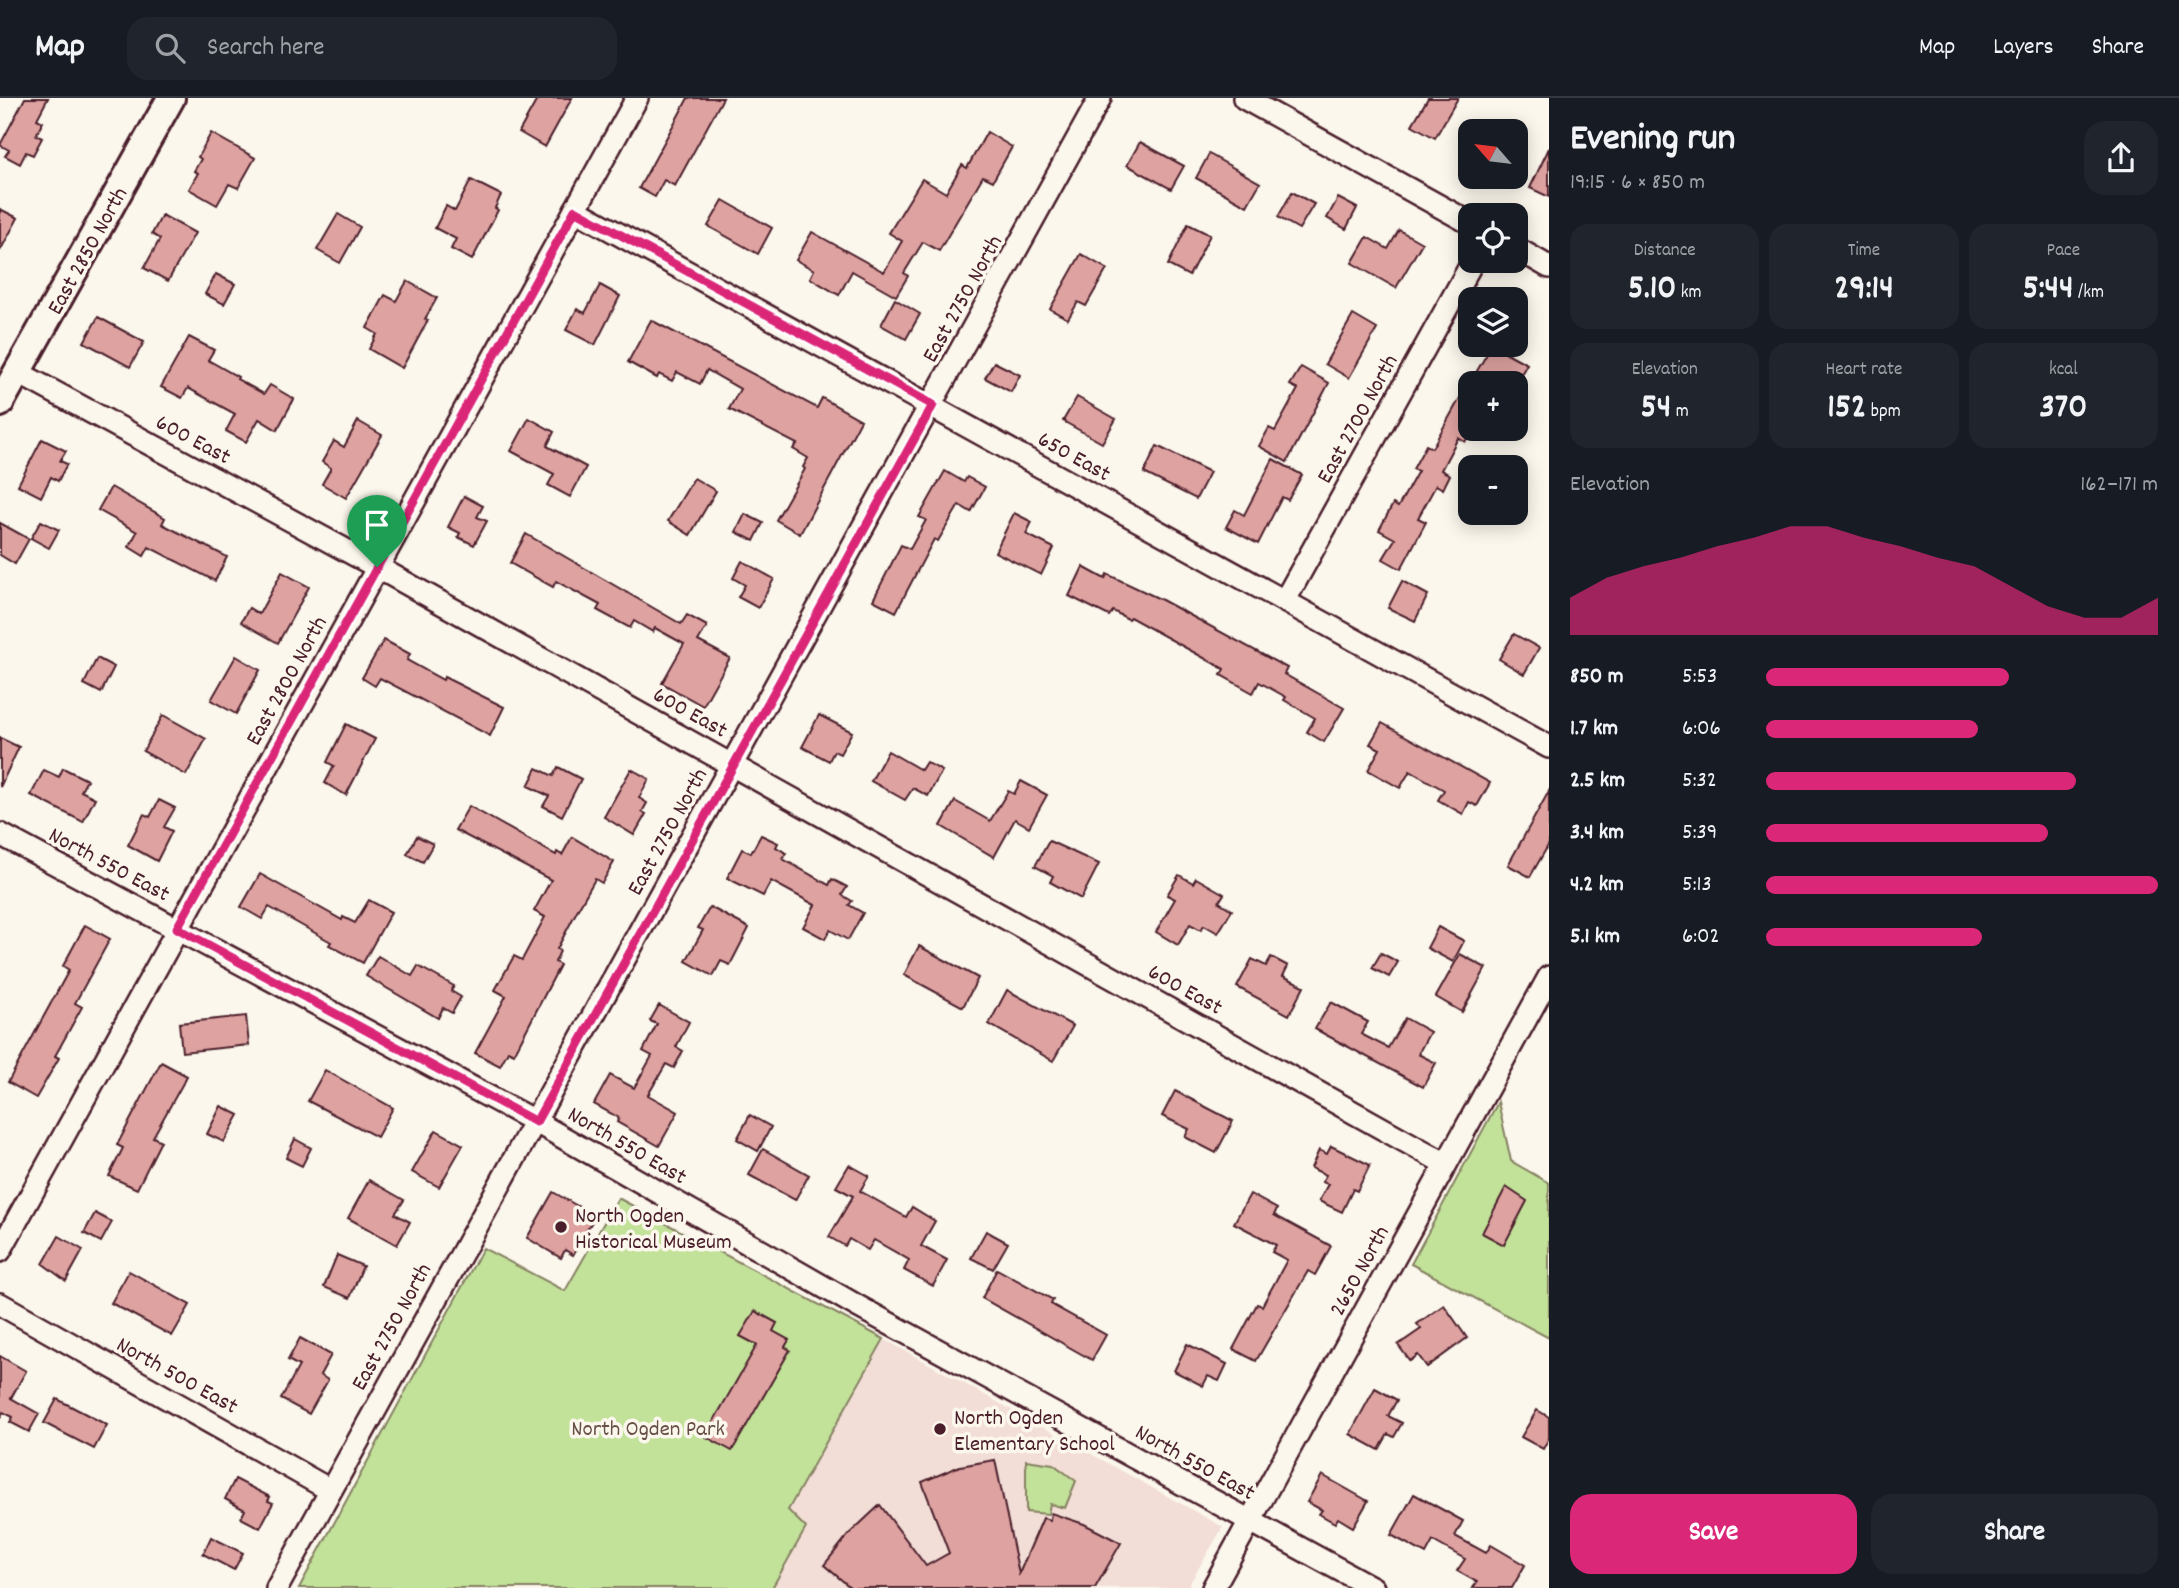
<!DOCTYPE html>
<html lang="en">
<head>
<meta charset="utf-8">
<style>
  :root { --surface:#171b24; --page:#20242c; --text:#f1f3f6; --muted:#9ea1a6; --line:#363941; --accent:#db2777 }
  body { margin:0; font-family:Dekko,sans-serif; background:var(--page); color:var(--text); height:100vh; display:flex; flex-direction:column; font-size:26px; white-space:nowrap }
  * { box-sizing:border-box; margin:0 }
  p { font-size:23px; color:var(--muted) }
  .icon { flex:none; width:38px; height:38px; fill:none; stroke:currentColor; stroke-width:2; stroke-linecap:round; stroke-linejoin:round }
  .map { position:relative; flex:1; overflow:hidden }
  .details { display:flex; flex-direction:column; background:var(--surface); width:630px }
  .details>* { flex:none }
  .needle { width:46px; rotate:298deg }
  .buttons { position:absolute; left:1458px; top:21px; display:grid; gap:14px }
  .buttons a { display:grid; place-items:center; width:70px; height:70px; border-radius:14px; background:var(--surface); box-shadow:0 4px 18px #0003; font-size:35px }
  .pin { position:absolute; display:grid; place-items:center; width:60px; height:60px; color:#fff; margin:-72px -30px; border-radius:50% 50% 50% 0; rotate:-45deg; box-shadow:0 0 7px #0007 }
  .pin .icon { rotate:45deg }
  .round { display:grid; place-items:center; flex:none; width:74px; height:74px; border-radius:21px; background:var(--page) }
  .overview { display:flex; align-items:center; justify-content:space-between; height:119px; padding:0 21px }
  h1 { font-size:38px; font-weight:700; line-height:52px }
  .metrics { display:grid; grid-template-columns:repeat(3,1fr); gap:10px; height:119px; padding:7px 21px }
  .metrics div { display:grid; align-content:center; border-radius:18px; background:var(--page); text-align:center }
  .metrics b { font-size:35px; font-weight:700 }
  .metrics small { font-size:19px; font-weight:400 }
  .metrics p { font-size:19px }
  .chart { height:196px; padding:14px 21px }
  .chart p { display:flex; justify-content:space-between }
  .chart svg { width:100%; height:126px; margin-top:7px; fill:var(--accent); opacity:.7 }
  .primary-button { display:flex; gap:14px; margin-top:auto; padding:14px 21px }
  .primary-button a { flex:1; height:80px; border-radius:21px; background:var(--accent); color:#fff; font-size:28px; font-weight:700; line-height:80px; text-align:center }
  .primary-button a+a { background:var(--page); color:var(--text) }
  ul { padding:0 21px; list-style:none; font-size:23px }
  li { display:grid; grid-template-columns:112px 84px 1fr; align-items:center; height:52px }
  li i { height:18px; border-radius:9px; background:var(--accent) }
  header { display:flex; align-items:center; gap:42px; box-sizing:border-box; height:98px; padding:0 35px; background:var(--surface); border-bottom:2px solid var(--line) }
  header strong { font-size:33px }
  nav { display:flex; gap:38px; margin-inline-start:auto; font-size:24px }
  .search { width:490px; height:63px; background:var(--page); display:flex; align-items:center; gap:18px; box-sizing:border-box; padding:0 24px; border-radius:21px; color:var(--muted); font-size:26px }
  main { display:flex; flex:1; min-height:0 }
  .map>svg:first-child { display:block }
  .built { fill:#f2ded6 }
  .green { fill:#c2e29a; stroke:#868062; stroke-width:2 }
  .building { fill:#dea3a1; stroke:#4a1f2b; stroke-width:2 }
  .lines { fill:none; stroke-linecap:round; stroke-linejoin:round }
  .minor-casing { stroke:#4a1f2b; stroke-width:26 }
  .tertiary-casing { stroke:#4a1f2b; stroke-width:32 }
  .minor { stroke:#fbf7ec; stroke-width:21 }
  .tertiary { stroke:#fbf7ec; stroke-width:26 }
  .route-casing { stroke:#fff; stroke-width:14 }
  .route { stroke:#db2777; stroke-width:9 }
  .poi-dot { fill:#4a1f2b; stroke:#fbf7ec; stroke-width:2.5 }
  .labels { text-anchor:middle; stroke-width:7; stroke-linejoin:round; paint-order:stroke }
  .street-label { font-size:23px; fill:#4a1f2b; stroke:#fbf7ec }
  .poi-label { font-size:23px; fill:#4a1f2b; stroke:#fbf7ec; text-anchor:start }
  .park-label { font-size:23px; fill:#685047; stroke:#fbf7ec }
</style>
</head>
<body>
<header>
<strong>Map</strong>
<div class="search"><svg class="icon" aria-label="search" viewBox="0 0 24 24"><circle cx="10" cy="10" r="6"/><path d="M15 15l6 6"/></svg>Search here</div>
<nav><a>Map</a><a>Layers</a><a>Share</a></nav>
</header>
<main>
<div class="map">
<svg width="1549" height="1490" viewBox="0 0 1549 1490">
  <rect width="100%" height="100%" fill="#fbf7ec"/>
  <filter id="ink" filterUnits="userSpaceOnUse"><feTurbulence type="fractalNoise" baseFrequency=".0143" numOctaves="2"/><feDisplacementMap in="SourceGraphic" scale="14" xChannelSelector="R" yChannelSelector="G"/><feConvolveMatrix kernelMatrix="1 2 1 2 8 2 1 2 1" color-interpolation-filters="sRGB"/></filter>
  <g filter="url(#ink)">
    <polygon class="built" points="884,1241 1223,1429 1187,1490 772,1490 806,1430 788,1413"/>
    <g class="green">
      <polygon points="1498,1004 1511,1063 1549,1085 1549,1240 1411,1166"/>
      <polygon points="618,1100 884,1241 788,1412 806,1430 772,1490 299,1490 483,1150 565,1193"/>
      <polygon points="1026,1362 1053,1366 1076,1383 1065,1410 1050,1406 1048,1416 1026,1414"/>
    </g>
    <g class="building">
      <polygon points="25,0 48,0 37,21 43,24 36,37 42,40 33,57 26,54 20,66 5,58 9,52 0,47"/>
      <polygon points="538,0 572,0 545,49 519,34"/>
      <polygon points="688,0 723,0 675,88 664,82 655,99 639,90"/>
      <polygon points="1428,0 1458,0 1435,40 1412,27"/>
      <polygon points="987,34 1012,49 993,83 983,78 939,153 923,144 904,175 908,178 896,198 852,173 839,197 810,180 814,172 796,162 812,134 884,174 902,143 889,135 922,81 946,95 962,67 967,70"/>
      <polygon points="211,35 255,60 238,90 229,86 217,107 189,91 198,75 194,73 201,61 198,59"/>
      <polygon points="1140,44 1184,68 1171,91 1127,67"/>
      <polygon points="1549,50 1549,99 1530,90"/>
      <polygon points="1209,56 1260,85 1247,108 1196,80"/>
      <polygon points="471,82 501,97 495,110 498,112 472,162 451,151 456,141 435,130 446,108 455,113"/>
      <polygon points="1292,94 1314,106 1299,131 1278,119"/>
      <polygon points="1338,100 1357,110 1346,131 1327,120"/>
      <polygon points="723,102 772,130 758,156 708,128"/>
      <polygon points="0,111 18,120 0,153"/>
      <polygon points="338,116 360,129 340,165 317,152"/>
      <polygon points="162,117 195,135 168,183 144,170 160,141 152,136"/>
      <polygon points="1188,126 1210,137 1189,178 1168,167"/>
      <polygon points="1399,132 1422,145 1396,190 1352,165 1367,139 1388,151"/>
      <polygon points="1081,156 1107,171 1086,208 1078,204 1068,221 1050,211"/>
      <polygon points="216,176 235,186 224,206 205,196"/>
      <polygon points="407,183 437,200 425,221 428,222 402,270 369,251 377,236 367,230 385,197 396,203"/>
      <polygon points="600,187 620,198 595,247 566,232 577,211 585,215"/>
      <polygon points="895,201 920,216 906,241 881,227"/>
      <polygon points="1353,217 1377,231 1349,280 1325,266"/>
      <polygon points="98,219 144,244 130,269 84,244"/>
      <polygon points="651,222 817,310 822,300 861,322 800,436 776,422 805,371 803,369 808,360 793,351 797,346 729,311 740,291 707,272 700,286 677,274 672,283 659,276 657,280 628,264"/>
      <polygon points="189,239 214,252 208,262 238,279 237,281 264,296 270,287 294,301 277,332 259,321 246,344 226,333 235,316 188,290 182,300 161,289"/>
      <polygon points="1492,247 1527,266 1516,285 1470,285"/>
      <polygon points="994,264 1020,277 1011,294 985,280"/>
      <polygon points="1301,269 1329,285 1287,364 1259,348 1269,330 1275,333 1298,291 1290,287"/>
      <polygon points="1470,282 1470,336 1465,344 1458,340 1441,372 1450,377 1443,391 1436,387 1418,420 1426,424 1401,471 1383,461 1395,441 1379,432 1393,406 1398,409 1418,373 1413,371 1426,347 1432,350"/>
      <polygon points="1077,299 1116,321 1102,345 1063,323"/>
      <polygon points="529,320 554,334 547,348 586,369 570,399 548,387 554,376 511,353"/>
      <polygon points="358,323 382,337 346,400 322,386 331,370 322,364 334,343 344,349"/>
      <polygon points="42,341 66,353 60,363 67,366 58,383 51,379 41,399 18,387"/>
      <polygon points="1157,348 1210,374 1196,401 1144,375"/>
      <polygon points="1273,361 1302,377 1288,402 1282,399 1258,446 1226,429 1235,412 1244,417"/>
      <polygon points="945,373 964,384 967,379 985,389 971,414 959,407 938,443 934,441 896,514 873,502 901,447 910,451 926,422 919,419"/>
      <polygon points="694,380 716,393 690,437 668,423"/>
      <polygon points="111,389 165,420 162,426 227,459 215,483 149,449 144,458 129,449 137,434 98,412"/>
      <polygon points="464,398 483,408 477,419 487,423 474,447 458,439 460,435 448,429"/>
      <polygon points="1014,415 1032,424 1026,436 1054,450 1041,477 995,454"/>
      <polygon points="745,416 763,425 754,443 736,434"/>
      <polygon points="41,423 59,432 49,450 31,440"/>
      <polygon points="0,425 29,441 15,466 0,457"/>
      <polygon points="526,436 681,526 687,517 707,528 698,543 730,560 703,608 662,585 684,546 655,530 653,534 634,523 630,530 597,512 600,507 556,483 553,489 510,465"/>
      <polygon points="742,463 774,481 758,510 738,499 745,487 733,480"/>
      <polygon points="1083,469 1105,481 1107,476 1162,502 1287,570 1284,576 1344,610 1324,644 1307,634 1315,620 1284,602 1286,599 1259,584 1253,595 1221,577 1224,571 1130,519 1128,521 1113,513 1109,518 1069,498"/>
      <polygon points="282,474 309,489 278,545 241,524 249,510 259,516"/>
      <polygon points="1402,483 1428,497 1415,523 1388,510"/>
      <polygon points="1514,536 1539,550 1524,576 1499,561"/>
      <polygon points="384,542 410,556 407,562 443,582 444,579 504,609 490,638 380,580 375,588 362,580"/>
      <polygon points="236,558 260,572 236,616 211,602"/>
      <polygon points="97,560 114,569 101,595 84,586"/>
      <polygon points="163,617 206,641 186,677 143,653"/>
      <polygon points="819,617 852,634 840,656 834,653 829,663 802,649"/>
      <polygon points="1382,625 1490,685 1477,708 1469,704 1463,716 1438,702 1444,692 1410,673 1400,690 1368,672 1380,651 1370,646"/>
      <polygon points="346,626 375,641 346,697 325,685 334,668 327,664"/>
      <polygon points="0,640 19,649 0,689"/>
      <polygon points="888,653 921,672 926,664 942,673 928,698 913,690 905,702 871,683"/>
      <polygon points="558,669 581,681 562,718 543,708 549,698 528,688 537,670 553,678"/>
      <polygon points="63,670 87,682 81,693 95,700 83,724 31,697 44,672 59,679"/>
      <polygon points="631,671 649,681 639,700 647,705 642,714 646,716 634,737 604,719"/>
      <polygon points="1021,683 1047,697 1029,729 1015,721 994,759 941,728 955,703 990,723 1008,693 1014,696"/>
      <polygon points="1549,693 1549,746 1530,779 1508,767"/>
      <polygon points="159,702 175,710 164,729 172,733 157,763 128,747 144,716 150,719"/>
      <polygon points="469,708 556,757 557,754 562,757 572,739 614,764 602,785 595,781 578,811 557,851 560,853 555,864 560,867 514,956 508,953 500,968 475,955 506,898 495,892 514,858 522,862 545,819 534,813 551,782 455,732"/>
      <polygon points="761,737 778,745 776,749 786,755 783,761 829,787 832,781 847,789 842,797 852,803 849,807 863,815 848,842 830,832 825,841 803,829 815,807 771,783 763,798 727,780 742,751 751,755"/>
      <polygon points="417,738 433,746 423,764 407,756"/>
      <polygon points="1049,743 1099,766 1081,801 1050,784 1053,778 1035,768"/>
      <polygon points="260,776 342,822 343,819 355,825 369,802 391,814 363,865 329,847 331,844 269,809 262,821 241,809"/>
      <polygon points="1179,777 1193,785 1196,780 1224,796 1219,804 1232,812 1218,835 1204,827 1201,832 1190,826 1178,847 1156,834 1175,801 1167,797"/>
      <polygon points="710,809 749,830 730,867 721,863 713,878 686,863 703,832 698,830"/>
      <polygon points="85,827 110,841 75,905 82,909 55,958 59,960 36,1000 8,984 69,872 63,868"/>
      <polygon points="1438,829 1464,843 1453,864 1427,850"/>
      <polygon points="919,848 978,880 963,909 904,877"/>
      <polygon points="1381,855 1398,864 1389,879 1372,870"/>
      <polygon points="1460,856 1486,870 1462,914 1436,899"/>
      <polygon points="378,858 412,878 418,868 454,888 451,893 461,899 452,915 443,910 438,920 366,878"/>
      <polygon points="1271,859 1288,868 1283,878 1304,888 1289,917 1237,889 1252,861 1266,868"/>
      <polygon points="1007,892 1073,928 1053,963 989,926"/>
      <polygon points="1331,904 1368,924 1361,936 1388,950 1405,920 1430,934 1418,956 1436,965 1423,989 1315,931"/>
      <polygon points="659,907 689,924 676,949 683,953 674,970 666,966 648,997 678,1014 659,1048 617,1024 619,1020 594,1006 610,977 634,990 652,958 643,953 657,926 650,923"/>
      <polygon points="246,918 249,947 182,954 179,925"/>
      <polygon points="161,964 187,978 153,1039 161,1043 137,1091 109,1078 123,1050 117,1047"/>
      <polygon points="325,972 393,1010 377,1039 308,1003"/>
      <polygon points="1175,993 1233,1023 1216,1055 1185,1039 1189,1031 1162,1018"/>
      <polygon points="221,1008 239,1017 224,1044 207,1036"/>
      <polygon points="750,1017 771,1029 758,1053 737,1041"/>
      <polygon points="436,1032 463,1047 439,1089 412,1074"/>
      <polygon points="295,1041 311,1050 302,1068 286,1060"/>
      <polygon points="1331,1048 1370,1067 1357,1093 1353,1091 1342,1114 1319,1103 1328,1086 1322,1084 1326,1077 1311,1070 1319,1052 1327,1056"/>
      <polygon points="763,1051 809,1077 795,1102 749,1077"/>
      <polygon points="849,1067 869,1078 860,1093 906,1119 912,1109 935,1123 921,1148 947,1162 933,1188 904,1172 909,1162 874,1142 868,1152 849,1141 845,1148 829,1139 853,1098 836,1089"/>
      <polygon points="369,1082 404,1102 395,1116 410,1124 397,1147 348,1120"/>
      <polygon points="1506,1089 1527,1103 1504,1147 1482,1135"/>
      <polygon points="553,1094 595,1118 573,1157 565,1152 561,1160 527,1140"/>
      <polygon points="1250,1096 1277,1111 1274,1117 1331,1148 1315,1177 1308,1173 1256,1263 1233,1251 1257,1206 1262,1208 1287,1162 1272,1154 1276,1147 1234,1125"/>
      <polygon points="95,1115 112,1124 101,1144 84,1135"/>
      <polygon points="986,1133 1008,1145 993,1171 971,1160"/>
      <polygon points="59,1138 83,1152 66,1183 43,1166"/>
      <polygon points="337,1157 363,1168 350,1200 324,1189"/>
      <polygon points="997,1171 1053,1202 1051,1206 1106,1237 1092,1262 982,1200"/>
      <polygon points="129,1173 190,1207 172,1238 111,1205"/>
      <polygon points="1444,1207 1467,1240 1427,1269 1418,1257 1410,1263 1398,1247 1421,1231 1417,1226"/>
      <polygon points="755,1213 777,1225 773,1233 789,1242 785,1249 790,1252 732,1353 705,1338 757,1247 740,1238"/>
      <polygon points="300,1240 331,1257 320,1277 328,1282 309,1316 281,1301 299,1268 288,1262"/>
      <polygon points="1187,1246 1227,1266 1219,1283 1208,1278 1203,1288 1174,1273"/>
      <polygon points="0,1258 26,1273 11,1300 39,1316 29,1334 10,1324 13,1319 3,1314 0,1320"/>
      <polygon points="1375,1290 1397,1302 1388,1318 1402,1325 1394,1339 1388,1336 1379,1352 1350,1336"/>
      <polygon points="57,1301 107,1327 94,1351 44,1325"/>
      <polygon points="1537,1312 1549,1319 1549,1340 1543,1351 1521,1339"/>
      <polygon points="995,1362 1019,1476 1043,1420 1050,1422 1051,1415 1084,1426 1121,1445 1095,1490 851,1490 824,1467 849,1436 880,1407 926,1468 949,1455 922,1384 960,1368"/>
      <polygon points="1322,1377 1368,1403 1353,1429 1338,1420 1335,1425 1319,1416 1322,1412 1307,1404"/>
      <polygon points="235,1381 270,1399 268,1403 273,1405 260,1430 241,1420 245,1412 225,1401"/>
      <polygon points="1414,1396 1463,1423 1455,1438 1486,1455 1491,1447 1525,1467 1512,1490 1473,1490 1477,1484 1457,1473 1465,1461 1433,1443 1426,1456 1391,1437"/>
      <polygon points="211,1439 243,1455 234,1472 203,1456"/>
    </g>
    <g class="lines">
      <g class="minor-casing">
        <g id="minor">
          <polyline points="1244,0 1470,125"/>
          <polyline points="575,112 1549,649"/>
          <polyline points="1516,150 1549,169"/>
          <polyline points="17,274 377,469 1446,1066"/>
          <polyline points="1285,502 1473,163"/>
          <polyline points="0,736 536,1024 859,1209 1373,1490"/>
          <polyline points="0,1153 637,0"/>
          <polyline points="0,1206 330,1392"/>
          <polyline points="277,1490 1100,0"/>
          <polyline points="1213,1490 1549,879"/>
        </g>
      </g>
      <g class="tertiary-casing">
        <polyline id="tertiary" points="0,305 171,0"/>
      </g>
      <use href="#minor" class="minor"/>
      <use href="#tertiary" class="tertiary"/>
    </g>
  </g>
  <g class="lines" filter="url(#ink)">
    <g class="route-casing">
      <polygon id="route" points="575,112 933,307 536,1024 177,830"/>
    </g>
    <use href="#route" class="route"/>
  </g>
  <g class="poi-dot">
    <circle cx="561" cy="1129" r="7"/>
    <circle cx="940" cy="1331" r="7"/>
  </g>
  <g class="labels">
    <g class="street-label">
      <text transform="translate(86 152) rotate(-61)" y="8">East 2850 North</text>
      <text transform="translate(961 200) rotate(-61)" y="8">East 2750 North</text>
      <text transform="translate(1356 320) rotate(-61)" y="8">East 2700 North</text>
      <text transform="translate(194 340) rotate(28)" y="8">600 East</text>
      <text transform="translate(1075 357) rotate(29)" y="8">650 East</text>
      <text transform="translate(285 582) rotate(-61)" y="8">East 2800 North</text>
      <text transform="translate(691 613) rotate(29)" y="8">600 East</text>
      <text transform="translate(666 733) rotate(-61)" y="8">East 2750 North</text>
      <text transform="translate(110 765) rotate(28)" y="8">North 550 East</text>
      <text transform="translate(1186 890) rotate(29)" y="8">600 East</text>
      <text transform="translate(628 1046) rotate(30)" y="8">North 550 East</text>
      <text transform="translate(1358 1172) rotate(-61)" y="8">2650 North</text>
      <text transform="translate(390 1228) rotate(-61)" y="8">East 2750 North</text>
      <text transform="translate(178 1276) rotate(29)" y="8">North 500 East</text>
      <text transform="translate(1196 1363) rotate(29)" y="8">North 550 East</text>
    </g>
    <g class="poi-label">
      <text x="575" y="1124">North Ogden<tspan x="575" dy="26">Historical Museum</tspan></text>
      <text x="954" y="1326">North Ogden<tspan x="954" dy="26">Elementary School</tspan></text>
    </g>
    <g class="park-label">
      <text x="648" y="1337">North Ogden Park</text>
    </g>
  </g>
</svg>
<div class="buttons">
<a><svg class="needle" viewBox="-14 -14 28 28"><path d="M0-13l5 13h-10z" fill="#e53935"/><path d="M0 13l5-13h-10z" fill="#9ea1a6"/></svg></a>
<a><svg class="icon" aria-label="locate" viewBox="0 0 24 24"><circle cx="12" cy="12" r="6"/><path d="M12 2v4M12 18v4M2 12h4M18 12h4"/></svg></a>
<a><svg class="icon" aria-label="layers" viewBox="0 0 24 24"><path d="M12 4l9 5-9 5-9-5zM3 14l9 5 9-5"/></svg></a>
<a>+</a>
<a>−</a>
</div>
<div class="pin" style="left:377px;top:469px;background:#1e9e55"><svg class="icon" aria-label="arrive" viewBox="0 0 24 24"><path d="M6 21V4h12l-3 4 3 4H6"/></svg></div>
</div>
<section class="details">
<div class="overview"><div><h1>Evening run</h1><p>19:15 · 6 × 850 m</p></div><a class="round"><svg class="icon" aria-label="share" viewBox="0 0 24 24"><path d="M12 15V3M7 8l5-5 5 5M5 13v7h14v-7"/></svg></a></div>
<div class="metrics">
<div><p>Distance</p><b>5.10<small> km</small></b></div>
<div><p>Time</p><b>29:14</b></div>
<div><p>Pace</p><b>5:44<small> /km</small></b></div>
</div>
<div class="metrics">
<div><p>Elevation</p><b>54<small> m</small></b></div>
<div><p>Heart rate</p><b>152<small> bpm</small></b></div>
<div><p>kcal</p><b>370</b></div>
</div>
<div class="chart"><p><span>Elevation</span>162–171 m</p>
<svg viewBox="0 0 160 44" preserveAspectRatio="none"><path d="M0 44V31L10 24L20 20L30 17L40 13L50 10L60 6L70 6L80 10L90 13L100 17L110 20L120 27L130 34L140 38L150 38L160 31V44z"/></svg>
</div>
<ul>
<li><b>850 m</b>5:53<i style="width:62%"></i></li>
<li><b>1.7 km</b>6:06<i style="width:54%"></i></li>
<li><b>2.5 km</b>5:32<i style="width:79%"></i></li>
<li><b>3.4 km</b>5:39<i style="width:72%"></i></li>
<li><b>4.2 km</b>5:13<i style="width:100%"></i></li>
<li><b>5.1 km</b>6:02<i style="width:55%"></i></li>
</ul>
<div class="primary-button"><a>Save</a><a>Share</a></div>
</section>
</main>
</body>
</html>
